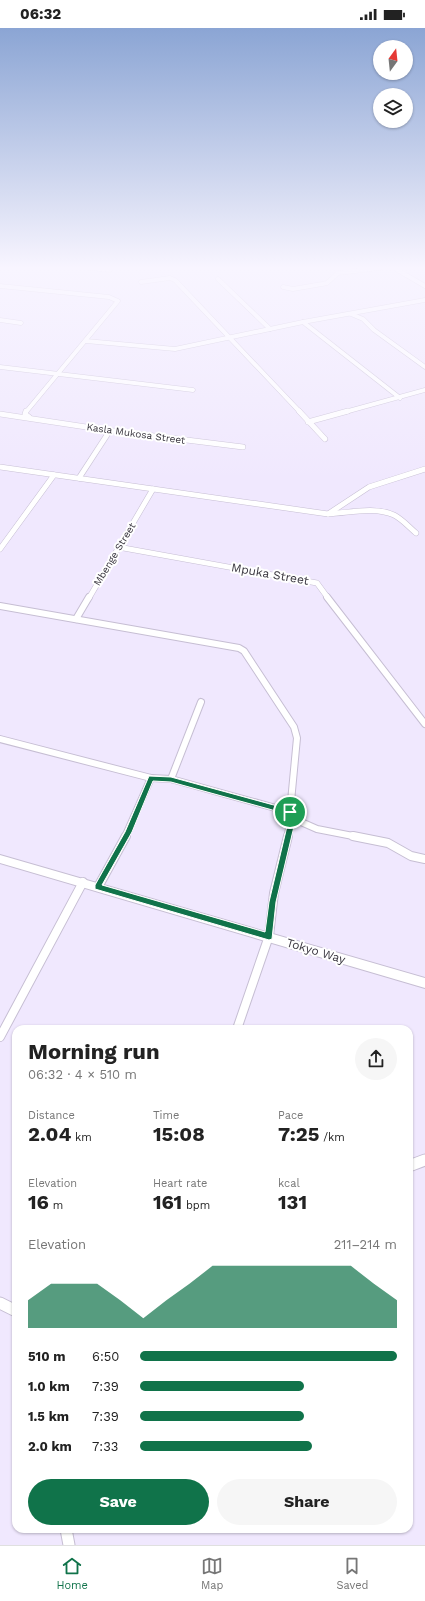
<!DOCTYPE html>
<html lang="en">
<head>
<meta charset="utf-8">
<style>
  :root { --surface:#fff; --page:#f6f6f6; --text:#222; --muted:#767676; --line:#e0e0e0; --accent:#10734a }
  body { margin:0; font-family:"Work Sans",sans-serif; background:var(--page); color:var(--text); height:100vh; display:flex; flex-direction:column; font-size:15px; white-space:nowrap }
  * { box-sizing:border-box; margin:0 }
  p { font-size:13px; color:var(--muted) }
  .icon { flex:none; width:22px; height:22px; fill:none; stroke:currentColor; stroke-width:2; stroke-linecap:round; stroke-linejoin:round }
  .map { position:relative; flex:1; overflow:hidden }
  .panel { position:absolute; left:12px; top:997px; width:401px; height:508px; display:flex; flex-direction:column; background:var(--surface); border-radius:12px; box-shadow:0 1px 3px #0004 }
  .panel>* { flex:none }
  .needle { width:26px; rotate:15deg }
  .fabs { position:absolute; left:373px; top:12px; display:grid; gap:8px }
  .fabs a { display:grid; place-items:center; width:40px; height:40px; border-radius:50%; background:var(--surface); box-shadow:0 1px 3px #0004; font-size:20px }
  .pin { position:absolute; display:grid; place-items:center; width:34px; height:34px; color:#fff; margin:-17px; border:2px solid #fff; border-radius:50%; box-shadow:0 1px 4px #0007 }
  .round { display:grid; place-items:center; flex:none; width:42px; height:42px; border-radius:21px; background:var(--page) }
  .head { display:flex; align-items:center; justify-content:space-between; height:68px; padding:0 16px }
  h1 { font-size:22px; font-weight:700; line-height:30px }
  .stats { display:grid; grid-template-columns:repeat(3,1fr); gap:6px; height:68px; padding:4px 16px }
  .stats div { display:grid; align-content:center }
  .stats b { font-size:20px; font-weight:700 }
  .stats small { font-size:11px; font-weight:400 }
  .stats p { font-size:11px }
  .chart { height:112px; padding:8px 16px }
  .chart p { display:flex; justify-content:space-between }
  .chart svg { width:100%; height:72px; margin-top:4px; fill:var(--accent); opacity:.7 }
  .cta { display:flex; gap:8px; margin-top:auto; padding:8px 16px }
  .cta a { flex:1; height:46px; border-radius:24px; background:var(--accent); color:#fff; font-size:16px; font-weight:700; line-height:46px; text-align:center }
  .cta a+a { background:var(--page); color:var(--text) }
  ul { padding:0 16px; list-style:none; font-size:13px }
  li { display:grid; grid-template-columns:64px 48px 1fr; align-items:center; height:30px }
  li i { height:10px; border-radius:5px; background:var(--accent) }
  .status { display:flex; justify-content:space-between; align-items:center; height:28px; padding:0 20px; background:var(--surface); direction:ltr }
  .status svg { height:11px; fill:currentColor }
  .tab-bar { display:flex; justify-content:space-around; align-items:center; height:56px; border-top:1px solid var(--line); background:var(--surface); font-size:11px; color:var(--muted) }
  .tab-bar a { display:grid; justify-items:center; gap:2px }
  .tab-bar .current { color:var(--accent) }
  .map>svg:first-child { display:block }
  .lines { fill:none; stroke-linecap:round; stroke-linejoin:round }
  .street-far4-casing { stroke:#c6bed3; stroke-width:5 }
  .street-far3-casing { stroke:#c6bed3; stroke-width:6 }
  .street-far2-casing { stroke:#c6bed3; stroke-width:8 }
  .street-far1-casing { stroke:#c6bed3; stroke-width:10 }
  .street-casing { stroke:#c6bed3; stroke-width:13 }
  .secondary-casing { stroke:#c6bed3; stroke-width:2 }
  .street-far4 { stroke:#fff; stroke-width:4 }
  .street-far3 { stroke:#fff; stroke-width:5 }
  .street-far2 { stroke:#fff; stroke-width:6 }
  .street-far1 { stroke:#fff; stroke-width:8 }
  .street { stroke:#fff; stroke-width:11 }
  .secondary { fill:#fff; fill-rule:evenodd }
  .route { fill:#10734a; stroke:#fff; fill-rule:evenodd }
  .labels { text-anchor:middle; stroke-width:4; stroke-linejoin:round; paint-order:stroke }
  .far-street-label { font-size:10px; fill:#38353e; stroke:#fff }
  .street-label { font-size:12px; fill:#38353e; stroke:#fff }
</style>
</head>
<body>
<div class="status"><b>06:32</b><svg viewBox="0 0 49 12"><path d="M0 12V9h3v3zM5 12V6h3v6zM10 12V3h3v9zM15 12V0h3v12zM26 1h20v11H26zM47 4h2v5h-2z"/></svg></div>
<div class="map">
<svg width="425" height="1517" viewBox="0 0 425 1517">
  <rect width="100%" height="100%" fill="#f0e8fe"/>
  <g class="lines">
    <g class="street-far4-casing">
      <g id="street-far4">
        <polyline points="90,240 110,242"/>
        <polyline points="394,240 425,258"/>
        <polyline points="218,251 270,301"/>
        <polyline points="141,254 170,250 175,252 300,384"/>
        <polyline points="0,258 109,269 118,273 26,384"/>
        <polyline points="283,259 293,261 322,256 327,255 338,245 380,240"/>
        <polyline points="351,286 363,291 374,302 425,339"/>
        <polyline points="0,292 21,295"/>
        <polyline points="303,294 400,370"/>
        <polyline points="86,313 175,321 303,294 425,272"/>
        <polyline points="0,339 193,362"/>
        <polyline points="345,384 425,362"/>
      </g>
    </g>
    <g class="street-far3-casing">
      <g id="street-far3">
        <polyline points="26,383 25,386 29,389"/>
        <polyline points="299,383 325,411"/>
        <polyline points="0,386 106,402 243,419"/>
        <polyline points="308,394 348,383"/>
        <polyline points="0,439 328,486 369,459 425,441"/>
        <polyline points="79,450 107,407 106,402"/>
        <path d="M328 486C349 485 374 478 394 487 402 491 409 499 416 505"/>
        <polyline points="118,519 317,555 328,570"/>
        <polyline points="0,521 54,447"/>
        <polyline points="89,570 153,461"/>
      </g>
    </g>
    <g class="street-far2-casing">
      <g id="street-far2">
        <polyline points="327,569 425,696"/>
        <polyline points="0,578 239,620 244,623 294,699 297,710 290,784 292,790 287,809"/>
        <polyline points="76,591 89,569"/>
        <polyline points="0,711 151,750 171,751 290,784"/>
        <polyline points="171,751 201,674"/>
        <polyline points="292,790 317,801 358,809"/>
        <polyline points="125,809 151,750"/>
      </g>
    </g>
    <g class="street-far1-casing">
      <g id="street-far1">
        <polyline points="353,808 388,815 411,828 425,831"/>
        <polyline points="98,859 126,808"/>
        <polyline points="237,1001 269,908 274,865 288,808"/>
        <polyline points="0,1009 83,854"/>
      </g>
    </g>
    <g class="street-casing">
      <g id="street">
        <polyline points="409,1138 425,1132"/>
        <polyline points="0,1275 16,1283"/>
        <polyline points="66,1501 69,1517"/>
      </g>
    </g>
    <g class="secondary-casing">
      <polygon id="secondary" points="0,827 425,950 425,960 0,835"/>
    </g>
    <use href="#street-far4" class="street-far4"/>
    <use href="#street-far3" class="street-far3"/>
    <use href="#street-far2" class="street-far2"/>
    <use href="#street-far1" class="street-far1"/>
    <use href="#street" class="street"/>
    <use href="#secondary" class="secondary"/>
  </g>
  <linearGradient id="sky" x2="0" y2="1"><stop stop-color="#8ba5d4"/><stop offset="0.53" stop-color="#f8f5ff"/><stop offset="1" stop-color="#f8f5ff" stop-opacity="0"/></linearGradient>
  <rect width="425" height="452" fill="url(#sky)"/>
  <path class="route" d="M149 748 171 749 292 782 296 790 276 874 272 911 269 912 95 861V857L125 804ZM153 753 171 754 287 786 289 790 269 874 265 904 102 857 132 804Z"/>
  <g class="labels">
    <g class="far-street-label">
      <text transform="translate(136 405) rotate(8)" y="4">Kasla Mukosa Street</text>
      <text transform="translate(114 526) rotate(-59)" y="4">Mbenge Street</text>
    </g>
    <g class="street-label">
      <text transform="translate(270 546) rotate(10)" y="4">Mpuka Street</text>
      <text transform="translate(316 923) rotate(17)" y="4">Tokyo Way</text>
    </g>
  </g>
</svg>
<div class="fabs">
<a><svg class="needle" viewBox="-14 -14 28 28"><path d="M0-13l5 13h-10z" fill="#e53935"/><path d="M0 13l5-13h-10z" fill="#767676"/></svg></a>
<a><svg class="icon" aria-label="layers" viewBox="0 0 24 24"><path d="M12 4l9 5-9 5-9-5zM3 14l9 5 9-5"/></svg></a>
</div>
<div class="pin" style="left:290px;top:784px;background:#1e9e55"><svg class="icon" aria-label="arrive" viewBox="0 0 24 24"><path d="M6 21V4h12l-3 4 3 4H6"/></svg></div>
<section class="panel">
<div class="head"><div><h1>Morning run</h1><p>06:32 · 4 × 510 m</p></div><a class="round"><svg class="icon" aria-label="share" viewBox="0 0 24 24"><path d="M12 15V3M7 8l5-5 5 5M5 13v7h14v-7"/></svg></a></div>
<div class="stats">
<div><p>Distance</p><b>2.04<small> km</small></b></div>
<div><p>Time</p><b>15:08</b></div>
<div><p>Pace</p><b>7:25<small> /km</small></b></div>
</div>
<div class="stats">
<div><p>Elevation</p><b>16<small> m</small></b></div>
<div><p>Heart rate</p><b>161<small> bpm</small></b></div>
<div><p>kcal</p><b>131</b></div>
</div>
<div class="chart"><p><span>Elevation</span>211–214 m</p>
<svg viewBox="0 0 160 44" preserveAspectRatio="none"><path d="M0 44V27L10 17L20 17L30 17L40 27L50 38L60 27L70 17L80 6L90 6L100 6L110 6L120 6L130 6L140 6L150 17L160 27V44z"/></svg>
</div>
<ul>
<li><b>510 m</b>6:50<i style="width:100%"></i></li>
<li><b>1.0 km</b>7:39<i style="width:64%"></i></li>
<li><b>1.5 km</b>7:39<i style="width:64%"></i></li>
<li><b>2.0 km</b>7:33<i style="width:67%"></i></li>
</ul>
<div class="cta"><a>Save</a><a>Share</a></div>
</section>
</div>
<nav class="tab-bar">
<a class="current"><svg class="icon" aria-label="home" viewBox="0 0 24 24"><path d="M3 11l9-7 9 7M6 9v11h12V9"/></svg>Home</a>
<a><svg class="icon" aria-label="map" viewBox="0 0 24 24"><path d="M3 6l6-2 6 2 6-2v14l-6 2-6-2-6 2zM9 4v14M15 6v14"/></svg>Map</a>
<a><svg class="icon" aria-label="saved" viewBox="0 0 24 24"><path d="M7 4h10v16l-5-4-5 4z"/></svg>Saved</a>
</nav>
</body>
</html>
